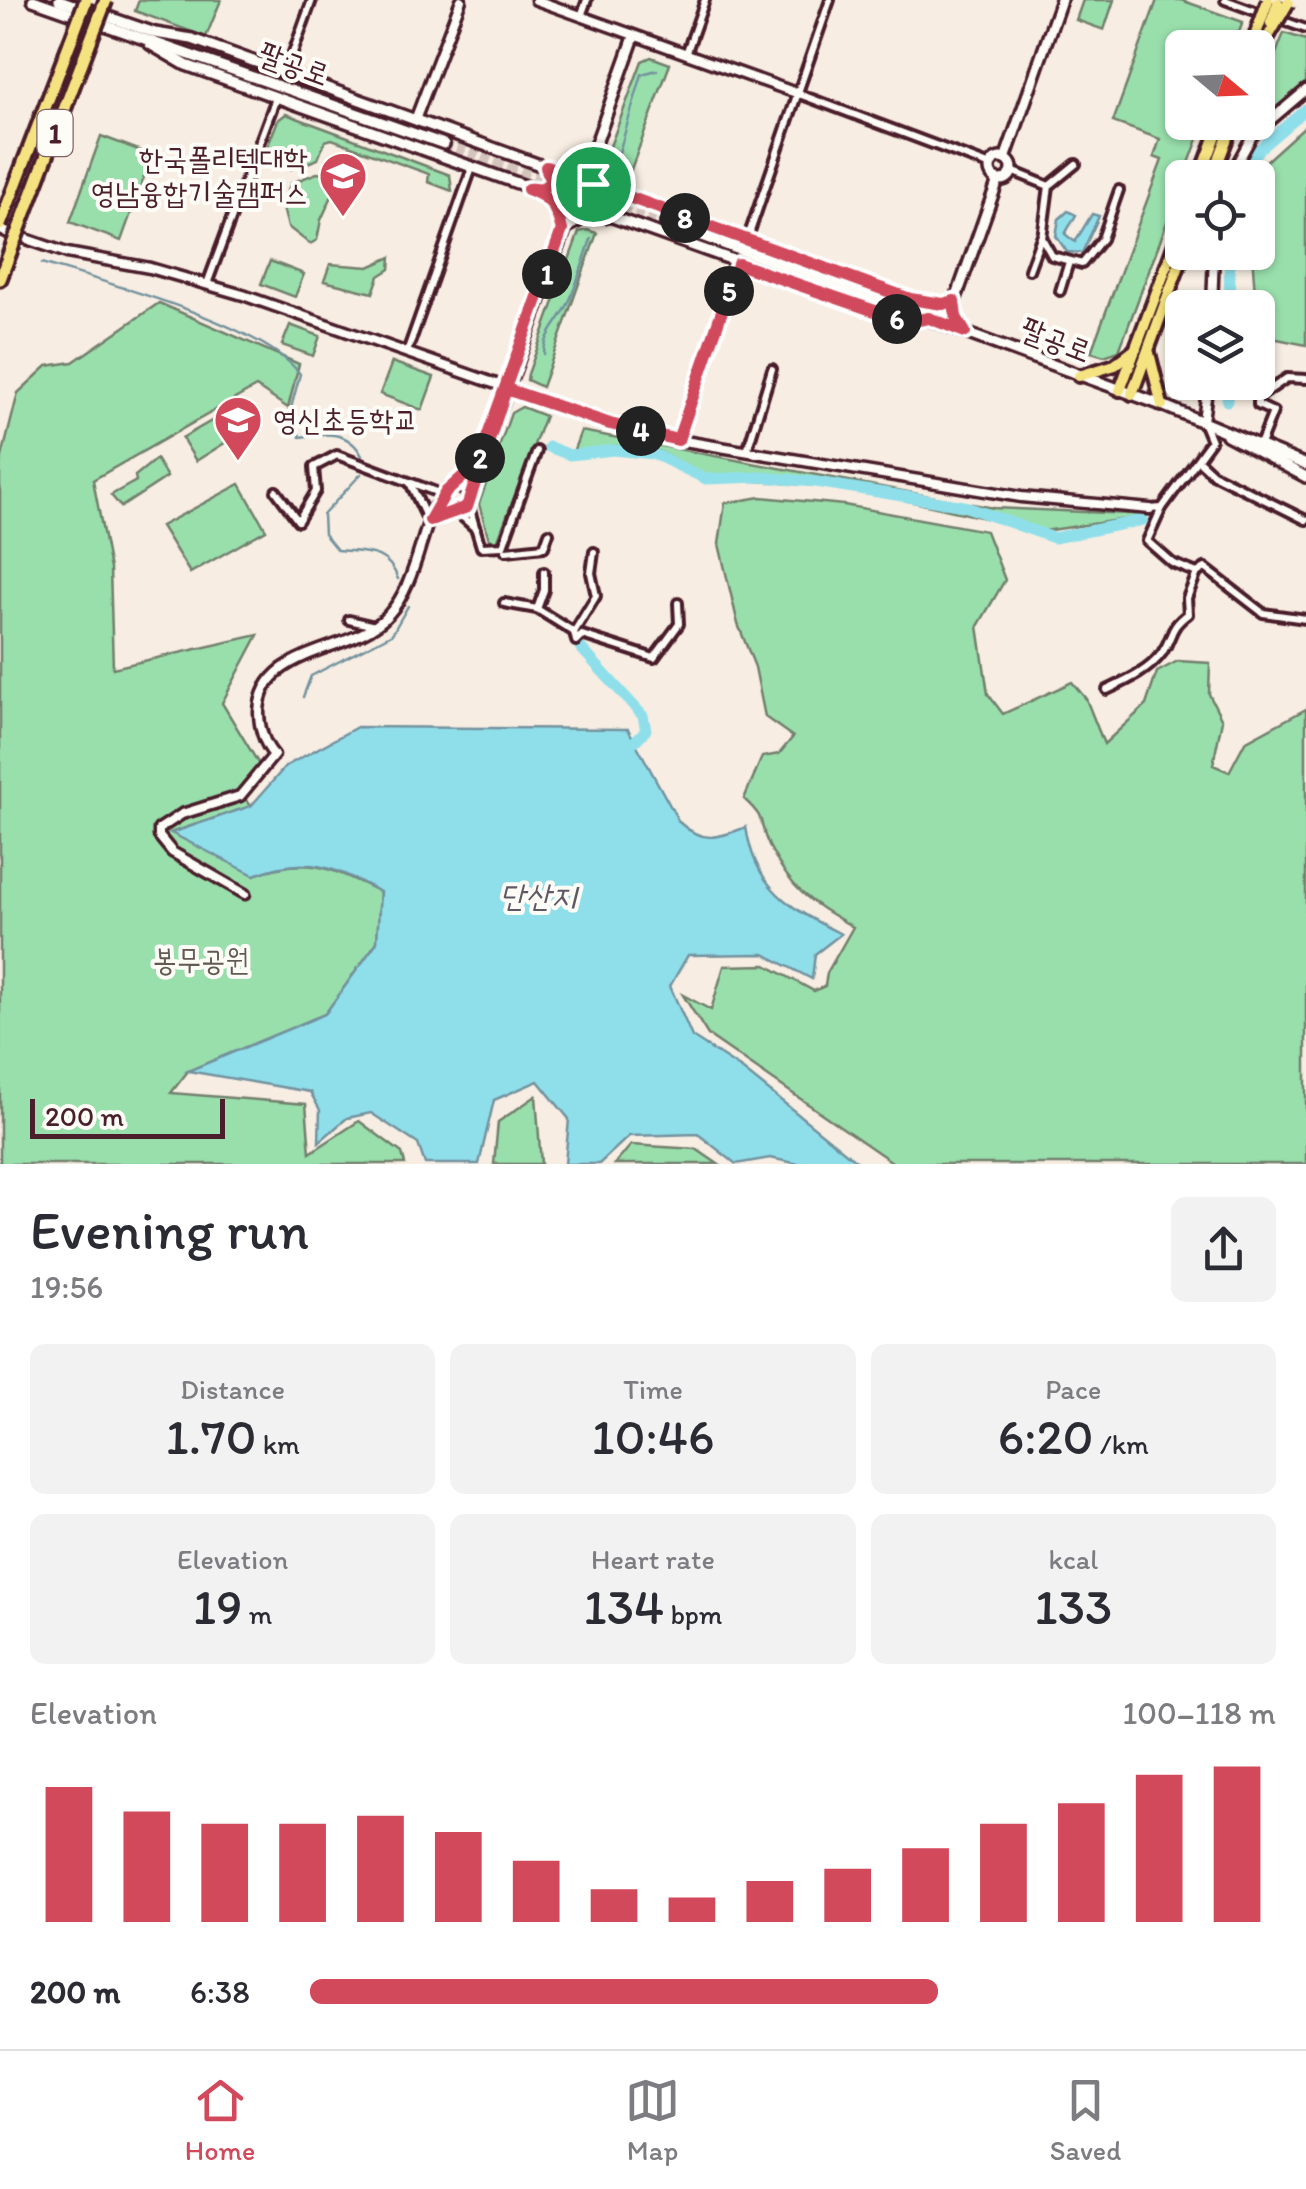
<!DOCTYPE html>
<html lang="en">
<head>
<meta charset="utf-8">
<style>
  :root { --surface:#fff; --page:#f2f2f3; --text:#2b2b33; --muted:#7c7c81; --line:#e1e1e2; --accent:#d1495b }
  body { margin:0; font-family:Itim,"Poor Story",sans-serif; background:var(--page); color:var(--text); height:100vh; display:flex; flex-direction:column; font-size:38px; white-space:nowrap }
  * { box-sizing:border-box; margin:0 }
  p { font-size:32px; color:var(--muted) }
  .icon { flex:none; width:55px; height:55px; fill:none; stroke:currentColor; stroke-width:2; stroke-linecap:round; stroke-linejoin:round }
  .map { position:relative; height:1164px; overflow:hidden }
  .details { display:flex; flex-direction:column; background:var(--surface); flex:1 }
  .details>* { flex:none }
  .needle { width:65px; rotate:109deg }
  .fabs { position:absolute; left:1165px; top:30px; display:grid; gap:20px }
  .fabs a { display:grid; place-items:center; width:110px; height:110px; border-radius:15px; background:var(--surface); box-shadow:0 2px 8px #0004; font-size:50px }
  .scale { position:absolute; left:30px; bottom:25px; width:195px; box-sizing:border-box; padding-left:10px; border:5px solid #4a1f2b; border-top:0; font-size:28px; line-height:35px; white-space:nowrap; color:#4a1f2b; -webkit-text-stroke:8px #fdfcf7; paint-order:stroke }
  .pin { position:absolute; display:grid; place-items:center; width:85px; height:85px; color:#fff; margin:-42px; border:5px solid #fff; border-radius:50%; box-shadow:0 2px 10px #0007 }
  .km { position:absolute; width:50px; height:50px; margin:-25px; border-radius:50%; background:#222; color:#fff; font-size:28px; line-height:50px; text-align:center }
  .round { display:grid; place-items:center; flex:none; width:105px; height:105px; border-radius:15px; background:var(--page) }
  .head { display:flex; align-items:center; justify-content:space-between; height:170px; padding:0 30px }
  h1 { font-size:55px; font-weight:600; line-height:75px }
  .figures { display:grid; grid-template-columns:repeat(3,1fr); gap:15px; height:170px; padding:10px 30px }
  .figures div { display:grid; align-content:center; border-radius:15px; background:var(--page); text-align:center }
  .figures b { font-size:50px; font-weight:600 }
  .figures small { font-size:28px; font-weight:400 }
  .figures p { font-size:28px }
  .chart { height:280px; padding:20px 30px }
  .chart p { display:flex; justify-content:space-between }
  .chart svg { width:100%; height:180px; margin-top:10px; stroke:var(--accent); stroke-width:6 }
  ul { padding:0 30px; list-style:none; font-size:32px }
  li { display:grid; grid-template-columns:160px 120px 1fr; align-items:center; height:75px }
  li i { height:25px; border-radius:12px; background:var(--accent) }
  .tabs { display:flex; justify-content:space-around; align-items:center; height:140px; border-top:2px solid var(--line); background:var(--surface); font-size:28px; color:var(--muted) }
  .tabs a { display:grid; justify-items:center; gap:5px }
  .tabs .current { color:var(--accent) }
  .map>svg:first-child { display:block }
  .green { fill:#99dfac; stroke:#727f6c; stroke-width:2.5 }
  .water { fill:#8fdfeb; stroke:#73929e; stroke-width:2.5 }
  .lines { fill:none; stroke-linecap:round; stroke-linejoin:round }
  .stream { stroke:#73929e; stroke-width:2.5 }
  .river { stroke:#8fdfeb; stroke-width:11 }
  .secondary-tunnel { stroke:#d4c4bd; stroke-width:9; stroke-dasharray:9 4.5; stroke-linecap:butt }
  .minor-casing { stroke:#4a1f2b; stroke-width:14 }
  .tertiary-casing { stroke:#4a1f2b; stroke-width:15 }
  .secondary-casing { stroke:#4a1f2b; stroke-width:16 }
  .trunk-casing { stroke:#4a1f2b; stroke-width:18 }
  .motorway-casing { stroke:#4a1f2b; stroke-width:19 }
  .minor { stroke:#fdfcf7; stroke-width:6 }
  .tertiary { stroke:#fdfcf7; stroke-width:8 }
  .secondary { stroke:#fdfcf7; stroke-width:9 }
  .trunk { stroke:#f5e382; stroke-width:10 }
  .motorway { stroke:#f5e382; stroke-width:11 }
  .trunk-bridge-casing { stroke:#4a1f2b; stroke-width:18; stroke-linecap:butt }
  .motorway-bridge-casing { stroke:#4a1f2b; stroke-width:19; stroke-linecap:butt }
  .trunk-bridge { stroke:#f5e382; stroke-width:10 }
  .motorway-bridge { stroke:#f5e382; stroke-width:11 }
  .route-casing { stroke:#fff; stroke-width:20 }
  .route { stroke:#d1495b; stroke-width:12 }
  .labels { text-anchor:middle; stroke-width:8; stroke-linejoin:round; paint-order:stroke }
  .shield { fill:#fdfcf7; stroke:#806168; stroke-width:2.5 }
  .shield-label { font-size:28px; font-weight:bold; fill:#4a1f2b }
  .street-label { font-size:30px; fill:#4a1f2b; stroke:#fdfcf7 }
  .poi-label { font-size:30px; fill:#4a1f2b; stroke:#fdfcf7; text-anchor:end }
  .park-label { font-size:30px; fill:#625952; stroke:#fdfcf7 }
  .water-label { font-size:32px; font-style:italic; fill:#5f5965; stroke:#fdfcf7 }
</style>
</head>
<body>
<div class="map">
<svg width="1306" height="1164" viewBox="0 0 1306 1164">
  <rect width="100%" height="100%" fill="#f7ede2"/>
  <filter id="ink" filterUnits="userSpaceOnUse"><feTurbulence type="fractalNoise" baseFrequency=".01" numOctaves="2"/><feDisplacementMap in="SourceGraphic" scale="20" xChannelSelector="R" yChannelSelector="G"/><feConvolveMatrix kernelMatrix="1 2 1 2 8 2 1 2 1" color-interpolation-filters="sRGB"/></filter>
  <g filter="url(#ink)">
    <g class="green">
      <polygon points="139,0 221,0 206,37 135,11"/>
      <polygon points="1083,0 1114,0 1104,30 1076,20"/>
      <polygon points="1157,0 1181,0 1243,22 1233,47 1182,48 1182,122 1204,123 1119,351 1104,356 1091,352 1162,160 1154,157 1160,139 1113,122"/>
      <polygon points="1284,33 1306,40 1306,82 1252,131 1246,125 1258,122 1258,99"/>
      <polygon points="651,57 670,64 627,180 607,172 603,165 642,61"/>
      <polygon points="286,114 450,175 452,191 428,182 429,174 332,139 325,141 318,159 291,169 266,150 278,120"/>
      <polygon points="1306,125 1306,345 1258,335 1252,253 1258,252 1258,199 1264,163"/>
      <polygon points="101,136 152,155 121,241 70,222"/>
      <polygon points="317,173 333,175 337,185 321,220 317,240 310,244 288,227 282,204 291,183"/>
      <polygon points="587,230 597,233 542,387 527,380 528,374 579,232"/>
      <polygon points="391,257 390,269 379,276 373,293 324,281 330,264 369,267"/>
      <polygon points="270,261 304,274 295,297 261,284"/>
      <path d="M159 303 299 364 288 408 256 387 93 480 110 569 113 668 258 635 222 703 260 766 240 793 251 806 173 832 254 875C308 855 331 868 380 892L377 942 325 1014 188 1071 171 1093 306 1104 310 1153 359 1121 402 1153 405 1164H0V465L18 393 47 366 73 362Z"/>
      <polygon points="290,325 320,336 313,356 282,345"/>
      <polygon points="392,362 434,377 422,410 380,394"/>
      <polygon points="522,407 545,416 497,542 489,539 479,504 511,413"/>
      <polygon points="229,411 242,432 196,461 182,438"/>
      <polygon points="581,431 994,508 1153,515 1044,531 854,489 709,477 654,449 616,446 573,452"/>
      <polygon points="156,459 167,477 121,507 111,495 136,481 135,476"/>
      <polygon points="240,484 266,530 190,573 161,526"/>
      <path d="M761 497 844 505 986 531 1005 580 978 626 988 694 1003 714 1072 682 1086 699 1104 744 1146 705 1157 672 1178 661 1210 663 1209 694 1222 720 1213 765 1229 772 1245 742 1306 709V1164H895L708 1035 683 995 711 1010 724 966 766 965 814 991 825 986 827 973 853 927C811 902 793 893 769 846 757 821 769 822 744 799L762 757 779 754 793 737 765 717 755 667 738 624 719 544 725 503Z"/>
      <polygon points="536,1096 541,1164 494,1164 498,1122"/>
      <polygon points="631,1145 696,1149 718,1164 615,1164"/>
    </g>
    <g class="water">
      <polygon points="1068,211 1076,215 1065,234 1075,242 1092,214 1099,216 1082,253 1067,252 1056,236 1059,219"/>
      <path d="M357 727 628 729 679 822C702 844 719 838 746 827 755 888 789 908 841 934L815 954 812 979 764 954 688 955 670 986 692 1037 743 1070 860 1164H799L770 1158 736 1164 698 1134 629 1136 599 1164H565L569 1119 538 1081 494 1100 479 1164H425L418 1144 371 1113 347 1118 319 1142 320 1110 310 1092 188 1071 325 1014 377 942 380 892C333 866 306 855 254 875L171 833 251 806 286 766Z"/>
    </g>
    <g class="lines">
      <g class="stream">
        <polyline points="615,166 642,74 657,70"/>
        <path d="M42 263C104 282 264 325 300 374L291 408 300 437C325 433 349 430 362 456"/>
        <path d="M544 354C544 333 561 321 569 302 577 284 584 260 591 239"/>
        <path d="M361 474 323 515 324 534 337 550C365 553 387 549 398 579"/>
        <polyline points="303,697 311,676 392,634 408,606"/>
      </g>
      <g class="river">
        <polyline points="1241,178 1258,150 1306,109"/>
        <polyline points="1229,252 1230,308"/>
        <polyline points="1227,401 1229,382"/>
        <polyline points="549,447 570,455 613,450 654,454 706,479 761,477 816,482 964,506 1054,538 1143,520"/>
        <polyline points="580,647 643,716 646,730 635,741"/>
      </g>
      <polyline class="secondary-tunnel" points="444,144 666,223"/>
      <g class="minor-casing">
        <g id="minor">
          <polyline points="1225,0 1266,15"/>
          <polyline points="581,16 587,0"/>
          <polyline points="1278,19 1306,29"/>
          <polyline points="686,54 705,0"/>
          <polyline points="286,72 312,0"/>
          <polyline points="799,94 991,166"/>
          <polyline points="1012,171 1049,186 1076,164"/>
          <polyline points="1049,186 1042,238 1052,256 1082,264 1102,239 1119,190"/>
          <polyline points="747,240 830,0"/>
          <polyline points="1029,270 1041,237"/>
          <polyline points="207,284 276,98"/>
          <polyline points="1060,291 1069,262"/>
          <polyline points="407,352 472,168"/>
          <polyline points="678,440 738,264"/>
          <polyline points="1261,442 1273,412 1258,405 1258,398 1287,378 1306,379"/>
          <polyline points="747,451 772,369"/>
          <polyline points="1200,462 1213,474 1306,520"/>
          <polyline points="410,483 428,521"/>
          <polyline points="276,491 298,521 316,491 314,467 337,455 444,495"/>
          <polyline points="468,503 481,547 503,546 537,451"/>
          <polyline points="1150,509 1162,508 1211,441 1204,424"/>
          <polyline points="458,513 476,529"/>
          <polyline points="506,551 544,547 549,533"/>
          <polyline points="1197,573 1205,568 1263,613 1306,619"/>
          <polyline points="504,603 537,609 574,632 576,641 582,635 654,658 679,624 678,603"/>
          <polyline points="537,609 544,590 544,572"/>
          <polyline points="349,620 375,626"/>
          <polyline points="574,632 596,596 591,573 594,552"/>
          <path d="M1107 690C1126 681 1149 671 1162 653 1174 635 1168 629 1188 614L1187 598 1197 573 1172 563 1147 541 1162 508"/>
        </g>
      </g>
      <g class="tertiary-casing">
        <g id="tertiary">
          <polyline points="536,0 799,94"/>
          <polyline points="415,120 461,0"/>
          <polyline points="1229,178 1252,136 1306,90"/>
          <polyline points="0,230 67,253 150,268 243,295 610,424 678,440 1021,497 1150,509"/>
          <polyline points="1212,308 1214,252"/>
          <polyline points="1203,421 1208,382"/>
          <polyline points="430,520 448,511"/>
          <path d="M245 894 172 852 159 836V829L182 814 240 796 274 755C264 744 259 727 259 712 262 645 352 655 388 615 414 587 419 542 434 507L443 499"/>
        </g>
      </g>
      <g class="secondary-casing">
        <g id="secondary">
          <polyline points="33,0 444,144"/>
          <polyline points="59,0 155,33 192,39 910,299 943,304 955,301"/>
          <polyline points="150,44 186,65 907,322 929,318"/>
          <circle cx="1001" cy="169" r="11"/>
          <polyline points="1005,159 1061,0"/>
          <polyline points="556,170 590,155 603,188"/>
          <polyline points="536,188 551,182 546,167"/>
          <polyline points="547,195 557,208 562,230 595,212"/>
          <polyline points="607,217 603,207 609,197 620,195"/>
          <polyline points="666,223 1162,405 1306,465"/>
          <polyline points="965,332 956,317 955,301 998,180"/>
          <polyline points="1227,435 1306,477"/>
          <circle cx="456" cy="500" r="13"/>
          <polyline points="469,498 634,37"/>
        </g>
      </g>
      <g class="trunk-casing">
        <g id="trunk">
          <polyline points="1200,178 1221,122"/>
          <polyline points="1212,178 1233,122"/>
          <polyline points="1149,353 1162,405"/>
          <polyline points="1079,376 1115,365 1136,349"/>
          <polyline points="1120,390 1182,225"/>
          <polyline points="1132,394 1184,252"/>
        </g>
      </g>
      <g class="motorway-casing">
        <g id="motorway">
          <polyline points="22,221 89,44"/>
          <polyline points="0,225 71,40"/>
          <polyline points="0,279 6,263"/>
        </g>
      </g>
      <use href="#minor" class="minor"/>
      <use href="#tertiary" class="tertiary"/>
      <use href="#secondary" class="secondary"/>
      <use href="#trunk" class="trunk"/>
      <use href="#motorway" class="motorway"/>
      <g class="trunk-bridge-casing">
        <g id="trunk-bridge">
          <polyline points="1271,23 1278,3"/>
          <polyline points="1262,47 1288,3"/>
          <polyline points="1251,48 1268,0"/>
        </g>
      </g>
      <g class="motorway-bridge-casing">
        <g id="motorway-bridge">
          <polyline points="71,40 86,0"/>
          <polyline points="89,44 106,0"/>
          <polyline points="6,263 22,221"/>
        </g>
      </g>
      <use href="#trunk-bridge" class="trunk-bridge"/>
      <use href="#motorway-bridge" class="motorway-bridge"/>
    </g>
  </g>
  <g class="lines" filter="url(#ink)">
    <g class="route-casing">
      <path id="route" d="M593 184 546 167 551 182 543 188 528 189C551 197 556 207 562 230L478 463 446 492 430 520 467 507 506 389 610 424 678 440 738 264 907 322 929 318 965 332 956 317 954 301 943 304 910 299 593 184"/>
    </g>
    <use href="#route" class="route"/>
  </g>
  <defs>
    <g id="university-pin" transform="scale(2.5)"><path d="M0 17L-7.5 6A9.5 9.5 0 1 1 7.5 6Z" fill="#d1495b" stroke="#fdfcf7"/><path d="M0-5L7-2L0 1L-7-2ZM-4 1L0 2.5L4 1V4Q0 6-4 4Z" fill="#fff"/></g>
    <g id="school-pin" transform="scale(2.5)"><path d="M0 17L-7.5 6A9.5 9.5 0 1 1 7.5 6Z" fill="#d1495b" stroke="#fdfcf7"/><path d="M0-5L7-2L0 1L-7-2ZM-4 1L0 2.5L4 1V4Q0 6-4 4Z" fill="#fff"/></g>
  </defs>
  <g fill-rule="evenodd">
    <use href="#university-pin" x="343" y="176"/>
    <use href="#school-pin" x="238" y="420"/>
  </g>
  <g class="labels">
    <rect class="shield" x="37.5" y="110" width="35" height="46" rx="8"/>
    <g class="shield-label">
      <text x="55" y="143">1</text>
    </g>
    <g class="street-label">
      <text transform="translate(294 64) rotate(20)" y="10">팔공로</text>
      <text transform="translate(1056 340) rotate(21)" y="10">팔공로</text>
    </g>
    <g class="poi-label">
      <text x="308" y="169">한국폴리텍대학<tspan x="308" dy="34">영남융합기술캠퍼스</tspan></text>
      <text x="273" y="430" text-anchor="start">영신초등학교</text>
    </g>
    <g class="park-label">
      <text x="201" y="970">봉무공원</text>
    </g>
    <g class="water-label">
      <text x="538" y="907">단산지</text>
    </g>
  </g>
</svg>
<div class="fabs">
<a><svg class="needle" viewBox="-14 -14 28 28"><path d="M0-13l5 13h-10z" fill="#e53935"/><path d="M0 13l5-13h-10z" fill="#7c7c81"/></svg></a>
<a><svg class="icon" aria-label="locate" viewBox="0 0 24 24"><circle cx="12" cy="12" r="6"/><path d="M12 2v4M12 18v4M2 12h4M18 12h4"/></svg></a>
<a><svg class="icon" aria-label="layers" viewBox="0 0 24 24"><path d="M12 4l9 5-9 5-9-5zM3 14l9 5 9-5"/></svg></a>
</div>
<div class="scale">200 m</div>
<div class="pin" style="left:593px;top:184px;background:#1e9e55"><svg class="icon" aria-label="arrive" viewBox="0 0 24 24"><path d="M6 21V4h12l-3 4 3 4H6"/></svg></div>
<b class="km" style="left:547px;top:274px">1</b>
<b class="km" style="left:480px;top:458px">2</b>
<b class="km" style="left:641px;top:431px">4</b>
<b class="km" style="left:729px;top:291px">5</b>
<b class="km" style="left:897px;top:319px">6</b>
<b class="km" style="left:685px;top:218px">8</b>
</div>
<section class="details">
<div class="head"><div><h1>Evening run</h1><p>19:56</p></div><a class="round"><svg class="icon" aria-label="share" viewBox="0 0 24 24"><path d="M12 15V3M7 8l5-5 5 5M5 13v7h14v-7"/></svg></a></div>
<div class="figures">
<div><p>Distance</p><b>1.70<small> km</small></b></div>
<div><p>Time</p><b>10:46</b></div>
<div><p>Pace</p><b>6:20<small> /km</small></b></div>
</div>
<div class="figures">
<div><p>Elevation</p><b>19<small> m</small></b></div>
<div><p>Heart rate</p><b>134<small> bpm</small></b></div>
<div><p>kcal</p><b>133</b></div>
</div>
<div class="chart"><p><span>Elevation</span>100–118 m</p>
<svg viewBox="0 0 160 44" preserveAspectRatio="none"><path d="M5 44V11M15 44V17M25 44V20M35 44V20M45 44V18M55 44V22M65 44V29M75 44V36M85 44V38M95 44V34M105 44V31M115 44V26M125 44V20M135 44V15M145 44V8M155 44V6"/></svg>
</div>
<ul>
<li><b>200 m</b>6:38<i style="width:65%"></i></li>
</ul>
</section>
<nav class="tabs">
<a class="current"><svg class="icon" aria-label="home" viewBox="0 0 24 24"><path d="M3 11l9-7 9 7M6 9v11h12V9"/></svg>Home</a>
<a><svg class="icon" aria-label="map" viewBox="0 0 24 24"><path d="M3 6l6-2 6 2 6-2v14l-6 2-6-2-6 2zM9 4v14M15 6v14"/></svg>Map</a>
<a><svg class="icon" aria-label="saved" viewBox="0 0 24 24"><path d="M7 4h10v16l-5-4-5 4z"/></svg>Saved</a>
</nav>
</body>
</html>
